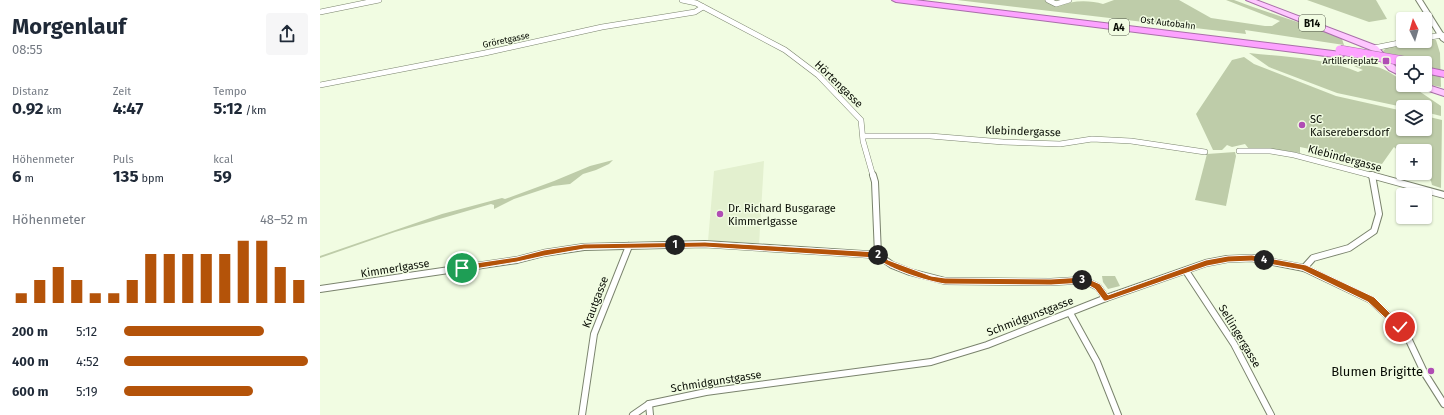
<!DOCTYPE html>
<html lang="de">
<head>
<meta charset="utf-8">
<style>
  :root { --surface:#fff; --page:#f6f6f7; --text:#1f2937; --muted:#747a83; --accent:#b45309 }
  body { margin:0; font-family:"Fira Sans",sans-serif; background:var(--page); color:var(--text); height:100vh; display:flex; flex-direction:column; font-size:15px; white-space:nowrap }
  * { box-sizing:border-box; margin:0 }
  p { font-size:13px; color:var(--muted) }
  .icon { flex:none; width:22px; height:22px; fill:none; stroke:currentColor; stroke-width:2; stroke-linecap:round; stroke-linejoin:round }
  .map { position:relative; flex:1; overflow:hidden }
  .sheet { display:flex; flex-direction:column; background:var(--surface); width:320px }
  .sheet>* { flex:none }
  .needle { width:26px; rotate:355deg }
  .fabs { position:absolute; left:1076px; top:12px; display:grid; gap:8px }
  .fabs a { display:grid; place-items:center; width:36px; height:36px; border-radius:4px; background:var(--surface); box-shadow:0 1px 3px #0004; font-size:20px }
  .pin { position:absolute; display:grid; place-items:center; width:34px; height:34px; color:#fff; margin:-17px; border:2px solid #fff; border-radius:50%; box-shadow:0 1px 4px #0007 }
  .km { position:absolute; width:20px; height:20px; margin:-10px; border-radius:50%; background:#222; color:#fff; font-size:11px; line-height:20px; text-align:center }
  .round { display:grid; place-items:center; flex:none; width:42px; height:42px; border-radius:4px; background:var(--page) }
  .headline { display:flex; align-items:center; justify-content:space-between; height:68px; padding:0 12px }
  h1 { font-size:22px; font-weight:700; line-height:30px }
  .figures { display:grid; grid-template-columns:repeat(3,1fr); gap:6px; height:68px; padding:4px 12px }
  .figures div { display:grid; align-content:center }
  .figures b { font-size:17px; font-weight:700 }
  .figures small { font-size:11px; font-weight:400 }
  .figures p { font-size:11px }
  .chart { height:112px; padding:8px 12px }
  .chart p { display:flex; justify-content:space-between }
  .chart svg { width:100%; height:72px; margin-top:4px; stroke:var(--accent); stroke-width:6 }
  ul { padding:0 12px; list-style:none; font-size:13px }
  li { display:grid; grid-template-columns:64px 48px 1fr; align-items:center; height:30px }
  li i { height:10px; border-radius:5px; background:var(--accent) }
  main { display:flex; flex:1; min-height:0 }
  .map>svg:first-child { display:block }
  .built { fill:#e3f0cf }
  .green { fill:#becca9 }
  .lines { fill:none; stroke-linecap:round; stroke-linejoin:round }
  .street-far1-casing { stroke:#7a836d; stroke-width:6 }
  .street-casing { stroke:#7a836d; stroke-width:8 }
  .secondary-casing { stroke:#7a836d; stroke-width:2 }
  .primary-casing { stroke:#a86ea8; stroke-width:2 }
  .highway-casing { stroke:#a86ea8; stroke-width:2 }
  .street-far1 { stroke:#fff; stroke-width:5 }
  .street { stroke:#fff; stroke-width:6 }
  .secondary { fill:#fff; fill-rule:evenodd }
  .primary { fill:#fec7ff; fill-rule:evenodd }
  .highway { fill:#fda2ff; fill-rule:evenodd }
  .highway-bridge-casing { stroke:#a86ea8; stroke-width:10; stroke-linecap:butt }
  .highway-bridge { stroke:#fda2ff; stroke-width:9 }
  .route { fill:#b45309; stroke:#fff }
  .poi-dot { fill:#b04db4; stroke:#f1fce2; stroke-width:1.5 }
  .labels { text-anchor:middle; stroke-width:3; stroke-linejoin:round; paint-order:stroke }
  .far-street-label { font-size:9px; fill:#090d05; stroke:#f1fce2 }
  .far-poi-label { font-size:9px; fill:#090d05; stroke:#f1fce2; text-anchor:end }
  .shield { fill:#f1fce2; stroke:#4f5547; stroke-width:1 }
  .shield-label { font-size:10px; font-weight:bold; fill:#090d05 }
  .street-label { font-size:11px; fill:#090d05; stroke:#f1fce2 }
  .poi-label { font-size:11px; fill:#090d05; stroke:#f1fce2; text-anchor:start }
  .near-poi-label { font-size:13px; fill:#090d05; stroke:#f1fce2; text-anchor:end }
</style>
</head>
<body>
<main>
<section class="sheet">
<div class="headline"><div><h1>Morgenlauf</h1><p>08:55</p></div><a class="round"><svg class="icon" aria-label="share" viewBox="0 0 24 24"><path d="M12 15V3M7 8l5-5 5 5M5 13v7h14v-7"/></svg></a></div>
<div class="figures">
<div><p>Distanz</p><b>0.92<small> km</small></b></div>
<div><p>Zeit</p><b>4:47</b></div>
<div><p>Tempo</p><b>5:12<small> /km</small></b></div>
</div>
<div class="figures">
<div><p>Höhenmeter</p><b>6<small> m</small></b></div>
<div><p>Puls</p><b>135<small> bpm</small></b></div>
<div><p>kcal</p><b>59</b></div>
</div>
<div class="chart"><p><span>Höhenmeter</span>48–52 m</p>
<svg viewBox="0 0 160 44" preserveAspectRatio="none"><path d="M5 44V38M15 44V30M25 44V22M35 44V30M45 44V38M55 44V38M65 44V30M75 44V14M85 44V14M95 44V14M105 44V14M115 44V14M125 44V6M135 44V6M145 44V22M155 44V30"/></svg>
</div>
<ul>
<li><b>200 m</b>5:12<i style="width:76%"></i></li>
<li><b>400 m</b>4:52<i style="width:100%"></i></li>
<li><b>600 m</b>5:19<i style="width:70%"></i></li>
</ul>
</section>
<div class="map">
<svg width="1124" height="415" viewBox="0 0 1124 415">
  <rect width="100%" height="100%" fill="#f1fce2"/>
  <polygon class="built" points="444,161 439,245 388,241 394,171"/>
  <g class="green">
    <path d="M637 0H747L737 4 739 6C752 0 770 0 783 4L794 0H859L891 18 945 26H952L960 21 906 0H914C948 13 983 23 1018 37L1022 39 1024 45 925 30 926 34Z"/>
    <polygon points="987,0 1056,0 1067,19 1049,22"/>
    <polygon points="1112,40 1116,40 1120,53 1121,87 1105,84 1105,63 1083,63 1083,72 1076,67 1063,51 1066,48"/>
    <path d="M929 53C965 57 1005 58 1038 72L1043 70 1034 66C1058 64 1063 68 1083 81V85H1090L1121 106V116L1105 112V107H1083L1017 93 949 67Z"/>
    <polygon points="924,57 934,64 1016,96 1083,111 1083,129 1105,129 1105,116 1122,120 1121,188 1112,185 1111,181 1103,173 1105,173 1105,151 1083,151 1083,155 1074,147 1062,164 980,147 980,153 954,149 929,149 925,144 912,147 907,145 902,150 893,150 876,114 912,60"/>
    <polygon points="915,152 916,156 906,206 875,200 887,154"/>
    <polygon points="293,160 289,164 276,170 263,174 250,184 233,186 194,199 174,209 174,205 171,204 75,232 0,258 0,256 122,214 182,198 185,199 234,181 270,166"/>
    <polygon points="782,276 795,276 800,286 788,289 783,282"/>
  </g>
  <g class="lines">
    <g class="street-far1-casing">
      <g id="street-far1">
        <polyline points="362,0 376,3 465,50 498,75 541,120 543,141 553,176"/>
        <polyline points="728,0 736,4 749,0"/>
        <polyline points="0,12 59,0"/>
        <polyline points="1105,38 1122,35"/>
        <polyline points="1054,48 1089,41"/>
        <polyline points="0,85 165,53 282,27 375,12 383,7"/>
        <polyline points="544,136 610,136 683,142 740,144 772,139 811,141 885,152"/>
        <polyline points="919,151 950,151 974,155 1054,176"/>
      </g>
    </g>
    <g class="street-casing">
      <g id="street">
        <polyline points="553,175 555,182 558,255"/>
        <polyline points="1051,175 1124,195"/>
        <polyline points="984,268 993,258 1029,248 1054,231 1059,214 1052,175"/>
        <polyline points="866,271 914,344 951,415"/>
        <polyline points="0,289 197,260 224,253 264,247 385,244 558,255 572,265 590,272 625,281 731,282 764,280 778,287 786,298"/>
        <polyline points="750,313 777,362 798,415"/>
        <polyline points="329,404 330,415"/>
        <polyline points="262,415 274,334 309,246"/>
        <polyline points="313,415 329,404 386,392 611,362 667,345 786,298 886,263 907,259 932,258 984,268 1051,300 1080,327 1088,338 1105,374 1124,404"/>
      </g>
    </g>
    <g class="secondary-casing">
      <polygon id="secondary" points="1096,0 1102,0 1124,35 1124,42 1121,40"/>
    </g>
    <g class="primary-casing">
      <g id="primary">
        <polygon points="926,0 936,0 1057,46 1075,66 1083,71 1083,77 1069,70 1051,50"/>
        <polygon points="1105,84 1124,90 1124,96 1097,87 1096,85"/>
      </g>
    </g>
    <g class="highway-casing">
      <g id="highway">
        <polygon points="572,0 595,0 1021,52 1025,55 1021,58 576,2"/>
        <polygon points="1105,67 1124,71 1124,77 1105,73"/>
      </g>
    </g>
    <use href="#street-far1" class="street-far1"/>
    <use href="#street" class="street"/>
    <use href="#secondary" class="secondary"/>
    <use href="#primary" class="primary"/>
    <use href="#highway" class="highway"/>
    <g class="highway-bridge-casing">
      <polyline id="highway-bridge" points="1020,50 1095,63"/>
    </g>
    <use href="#highway-bridge" class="highway-bridge"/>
  </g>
  <path class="route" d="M385 242 558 252 568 260 611 276 625 278 731 279 764 277 780 284 788 295 886 260 908 256 932 255 986 265 1054 297 1084 327 1080 330 1077 329 1048 302 982 270 932 261 908 262 887 266 786 301H784L775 289 764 283 731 285 625 284C606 281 571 270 556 258L385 247 264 249 224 256 197 262 142 271 139 268 142 265 197 257 224 250 264 244Z"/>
  <g class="poi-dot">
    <rect x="1062" y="57" width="8" height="8" rx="2"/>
    <circle cx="982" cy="125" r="4"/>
    <circle cx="400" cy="214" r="4"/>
    <circle cx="1111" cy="371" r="4"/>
  </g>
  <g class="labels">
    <g class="far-street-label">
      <text transform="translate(848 23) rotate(7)" y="3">Ost Autobahn</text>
      <text transform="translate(186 40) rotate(-12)" y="3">Gröretgasse</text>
    </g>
    <g class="far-poi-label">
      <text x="1058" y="64">Artillerieplatz</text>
    </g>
    <g class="shield">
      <rect x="979" y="15" width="26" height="16" rx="3"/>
      <rect x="789" y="19" width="20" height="16" rx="3"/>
    </g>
    <g class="shield-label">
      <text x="992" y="27">B14</text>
      <text x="799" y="31">A4</text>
    </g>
    <g class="street-label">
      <text transform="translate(519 84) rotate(44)" y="4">Hörtengasse</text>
      <text transform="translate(703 131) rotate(2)" y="4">Klebindergasse</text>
      <text transform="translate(1025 158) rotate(15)" y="4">Klebindergasse</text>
      <text transform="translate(75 268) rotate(-9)" y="4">Kimmerlgasse</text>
      <text transform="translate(275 302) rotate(-69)" y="4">Krautgasse</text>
      <text transform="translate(710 316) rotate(-21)" y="4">Schmidgunstgasse</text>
      <text transform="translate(920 336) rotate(59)" y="4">Sellingergasse</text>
      <text transform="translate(396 381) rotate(-9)" y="4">Schmidgunstgasse</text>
    </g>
    <g class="poi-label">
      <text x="990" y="123">SC<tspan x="990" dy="13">Kaiserebersdorf</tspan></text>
      <text x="408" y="212">Dr. Richard Busgarage<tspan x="408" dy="13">Kimmerlgasse</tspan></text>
    </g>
    <g class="near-poi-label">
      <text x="1103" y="376">Blumen Brigitte</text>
    </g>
  </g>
</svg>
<div class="fabs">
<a><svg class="needle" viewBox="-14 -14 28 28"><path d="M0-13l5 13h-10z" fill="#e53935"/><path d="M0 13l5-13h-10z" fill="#747a83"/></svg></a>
<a><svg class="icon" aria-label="locate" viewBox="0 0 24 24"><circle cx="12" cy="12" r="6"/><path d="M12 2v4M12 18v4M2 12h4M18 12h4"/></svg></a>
<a><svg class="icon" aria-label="layers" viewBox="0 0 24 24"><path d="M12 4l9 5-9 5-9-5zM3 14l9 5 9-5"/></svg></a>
<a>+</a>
<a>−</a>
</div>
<div class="pin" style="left:142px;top:268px;background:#1e9e55"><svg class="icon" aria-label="arrive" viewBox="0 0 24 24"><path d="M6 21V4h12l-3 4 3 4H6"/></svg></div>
<div class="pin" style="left:1080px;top:327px;background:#d93025"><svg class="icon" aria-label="check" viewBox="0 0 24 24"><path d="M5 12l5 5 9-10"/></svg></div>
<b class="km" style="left:355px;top:245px">1</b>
<b class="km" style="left:558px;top:255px">2</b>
<b class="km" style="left:762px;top:280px">3</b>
<b class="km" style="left:944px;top:260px">4</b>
</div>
</main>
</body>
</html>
